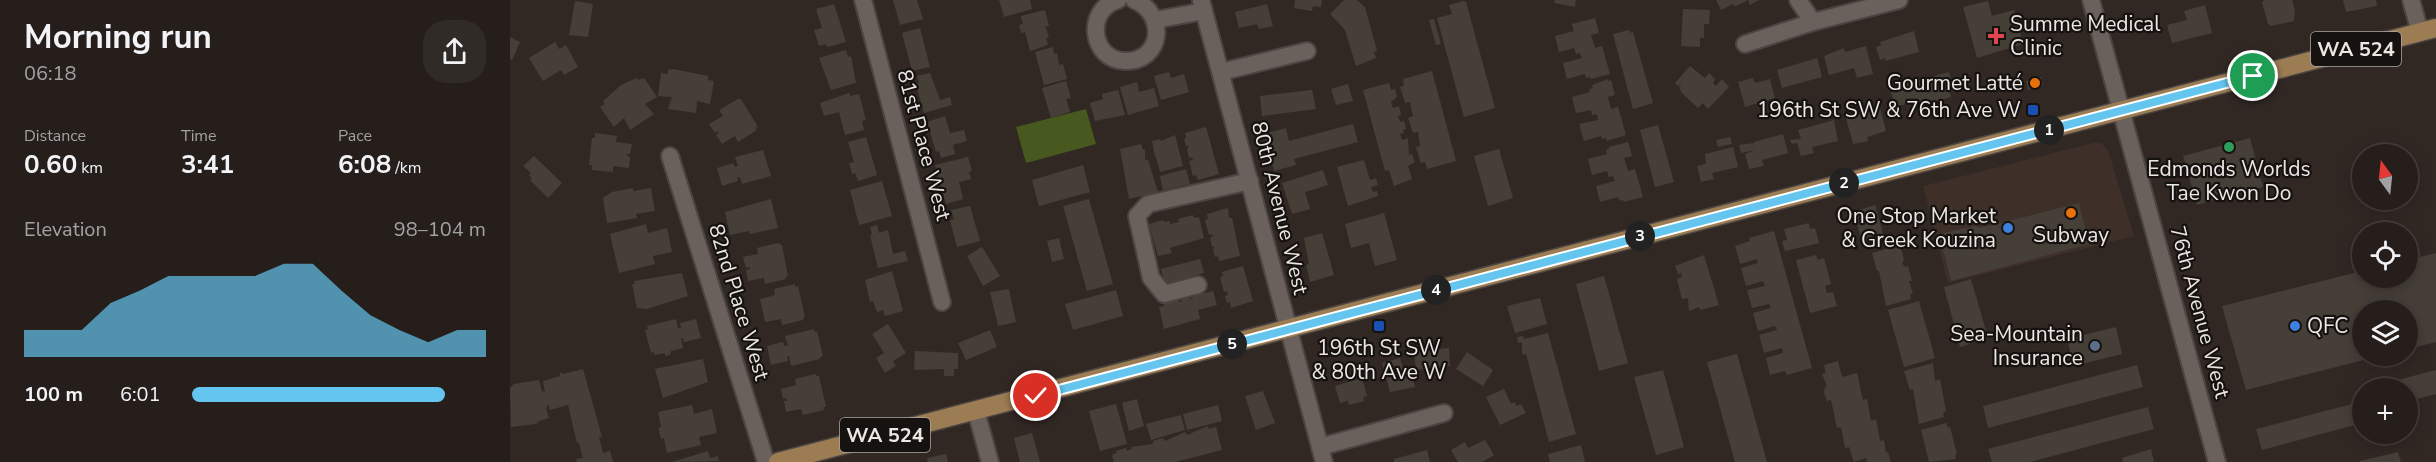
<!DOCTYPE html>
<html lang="en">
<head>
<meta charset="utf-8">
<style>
  :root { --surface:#251e1b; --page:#312b28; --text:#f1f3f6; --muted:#a3a2a3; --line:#423c3a; --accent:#64c5ee }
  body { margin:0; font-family:"Nunito Sans",sans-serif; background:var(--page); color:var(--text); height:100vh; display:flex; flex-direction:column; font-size:22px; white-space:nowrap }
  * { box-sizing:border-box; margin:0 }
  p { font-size:20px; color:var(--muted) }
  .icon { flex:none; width:33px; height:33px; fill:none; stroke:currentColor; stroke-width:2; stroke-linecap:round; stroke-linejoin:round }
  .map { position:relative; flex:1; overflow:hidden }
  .sheet { display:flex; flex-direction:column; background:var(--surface); width:510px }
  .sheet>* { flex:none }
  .needle { width:39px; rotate:345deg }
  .buttons { position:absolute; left:1842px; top:144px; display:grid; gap:12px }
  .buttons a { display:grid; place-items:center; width:66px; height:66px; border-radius:50%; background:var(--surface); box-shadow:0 3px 15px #0003,0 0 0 2px var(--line); font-size:30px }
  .pin { position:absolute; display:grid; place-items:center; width:51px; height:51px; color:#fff; margin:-26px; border:3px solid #fff; border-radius:50%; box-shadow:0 2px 6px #0007 }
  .km { position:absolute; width:30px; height:30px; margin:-15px; border-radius:50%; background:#222; color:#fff; font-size:16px; line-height:30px; text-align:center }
  .round { display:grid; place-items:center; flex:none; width:63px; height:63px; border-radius:24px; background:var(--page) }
  .overview { display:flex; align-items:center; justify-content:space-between; height:102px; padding:0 24px }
  h1 { font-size:33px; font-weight:700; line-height:45px }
  .metrics { display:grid; grid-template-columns:repeat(3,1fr); gap:9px; height:102px; padding:6px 24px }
  .metrics div { display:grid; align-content:center }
  .metrics b { font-size:26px; font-weight:700 }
  .metrics small { font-size:16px; font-weight:400 }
  .metrics p { font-size:16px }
  .chart { height:168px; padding:12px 24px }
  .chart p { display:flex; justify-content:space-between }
  .chart svg { width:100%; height:108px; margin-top:6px; fill:var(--accent); opacity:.7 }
  ul { padding:0 24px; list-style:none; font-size:20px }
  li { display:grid; grid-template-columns:96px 72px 1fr; align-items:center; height:45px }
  li i { height:15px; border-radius:8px; background:var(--accent) }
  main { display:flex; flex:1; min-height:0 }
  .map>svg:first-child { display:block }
  .built { fill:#3e2f28 }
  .green { fill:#47591f }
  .building { fill:#463f38 }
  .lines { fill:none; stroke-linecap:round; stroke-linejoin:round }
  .minor-casing { stroke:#4b4441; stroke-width:20 }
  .major-casing { stroke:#4b4441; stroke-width:21 }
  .minor { stroke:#6a605c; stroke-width:16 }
  .major { stroke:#9b7c53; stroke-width:18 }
  .route-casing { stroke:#fff; stroke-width:12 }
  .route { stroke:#64c5ee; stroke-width:8 }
  .health-dot { fill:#e0444e; stroke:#161210; stroke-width:2 }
  .food-dot { fill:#e8710a; stroke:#161210; stroke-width:2 }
  .transit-dot { fill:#1a4fb4; stroke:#161210; stroke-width:2 }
  .leisure-dot { fill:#2e9e5b; stroke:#161210; stroke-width:2 }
  .shop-dot { fill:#3f7fe0; stroke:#161210; stroke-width:2 }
  .service-dot { fill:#5c6f8a; stroke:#161210; stroke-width:2 }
  .labels { text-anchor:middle; stroke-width:4.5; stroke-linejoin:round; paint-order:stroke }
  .shield { fill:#161210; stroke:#aca7a4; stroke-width:1.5 }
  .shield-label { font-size:20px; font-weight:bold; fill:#ede7e4 }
  .poi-label { font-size:21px; fill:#ede7e4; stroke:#161210; text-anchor:end }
  .street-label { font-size:21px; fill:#ede7e4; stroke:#161210 }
</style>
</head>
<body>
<main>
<section class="sheet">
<div class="overview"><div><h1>Morning run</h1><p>06:18</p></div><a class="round"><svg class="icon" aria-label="share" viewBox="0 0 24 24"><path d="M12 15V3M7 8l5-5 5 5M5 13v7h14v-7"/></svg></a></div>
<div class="metrics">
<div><p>Distance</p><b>0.60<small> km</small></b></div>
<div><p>Time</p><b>3:41</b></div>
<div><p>Pace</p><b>6:08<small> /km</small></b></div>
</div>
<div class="chart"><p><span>Elevation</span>98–104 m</p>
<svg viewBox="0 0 160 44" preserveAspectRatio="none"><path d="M0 44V33L10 33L20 33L30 22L40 17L50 11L60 11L70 11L80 11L90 6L100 6L110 17L120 27L130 33L140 38L150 33L160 33V44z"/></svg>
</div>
<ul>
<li><b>100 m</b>6:01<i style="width:86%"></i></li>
</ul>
</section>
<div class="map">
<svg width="1926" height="462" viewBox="0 0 1926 462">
  <rect width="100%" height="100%" fill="#312824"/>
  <polygon class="built" points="1583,143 1591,143 1598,150 1624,236 1438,283 1413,186"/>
  <polygon class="green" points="576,109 586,144 516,163 506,127"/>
  <g class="building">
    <polygon points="383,0 407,0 413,19 390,25"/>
    <polygon points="489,0 520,0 522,9 494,17"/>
    <polygon points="785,0 812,0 811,7 803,6 802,11 784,8"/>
    <polygon points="834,0 847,0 855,7 867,51 864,52 866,58 846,66 835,30 820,14"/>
    <polygon points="1045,0 1066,0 1065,7 1044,3"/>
    <polygon points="1206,0 1249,0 1240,5 1238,0 1225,7 1223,4 1211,10"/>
    <polygon points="1755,0 1782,0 1785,10 1784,21 1761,26 1758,24 1752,2"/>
    <polygon points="1833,0 1866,0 1867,6 1836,12"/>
    <polygon points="65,1 83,4 78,37 59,35"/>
    <polygon points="953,1 956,2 985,108 954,117 927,18 942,14 939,5"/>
    <polygon points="1478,1 1482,16 1504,10 1513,44 1467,58 1453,7"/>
    <polygon points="324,4 336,42 317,47 316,44 309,46 304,30 312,28 306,9"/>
    <polygon points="757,4 763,26 749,29 747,24 729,28 725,12"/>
    <polygon points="1695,5 1702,33 1662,43 1657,25 1677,20 1674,11"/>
    <polygon points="1173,9 1200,10 1199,24 1194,24 1194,38 1190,38 1190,47 1171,46"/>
    <polygon points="535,10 539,26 534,27 536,28 539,38 536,38 538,45 520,51 515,32 511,33 509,25 513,24 511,16"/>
    <polygon points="1085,18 1089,33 1081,35 1085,48 1092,46 1100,74 1081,79 1080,77 1076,78 1075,74 1057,79 1053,63 1072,58 1070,53 1066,54 1064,48 1049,52 1045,36 1064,31 1062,24"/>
    <polygon points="924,19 931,44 926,45 919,20"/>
    <polygon points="410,28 420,67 402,71 392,33"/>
    <polygon points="1119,30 1121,33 1123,32 1143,103 1123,109 1103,34"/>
    <polygon points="1404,31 1409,52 1375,61 1375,58 1370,60 1366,47 1371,45 1370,42"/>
    <polygon points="0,37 10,42 2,60 0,59"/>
    <polygon points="45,42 49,49 56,45 68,67 54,75 51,70 33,81 19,58"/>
    <polygon points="1356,46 1363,74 1347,78 1344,68 1319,75 1314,56 1334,48 1335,52"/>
    <polygon points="543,47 544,54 547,53 549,65 553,64 557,79 534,85 525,52"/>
    <polygon points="336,50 338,57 341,56 346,83 321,90 309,58"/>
    <polygon points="1307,58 1312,77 1272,88 1267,70"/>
    <polygon points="1180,66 1195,78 1199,73 1205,79 1203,83 1206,86 1212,79 1219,87 1198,109 1193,103 1188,108 1172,93 1169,87 1172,84 1168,86 1165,83"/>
    <polygon points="163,69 198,76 198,80 204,81 200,104 187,101 186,113 158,109 162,97 148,96 151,73 158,74 158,70"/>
    <polygon points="922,71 946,161 917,169 915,162 911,163 906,147 910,146 908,132 903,133 898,118 903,116 900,102 895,103 890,87 894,86 893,79"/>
    <polygon points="659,72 661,78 674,74 679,92 651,100 644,76"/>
    <polygon points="1439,72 1444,91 1440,92 1441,97 1411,105 1410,100 1385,107 1380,88"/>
    <polygon points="420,73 430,100 440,97 442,105 414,113 406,84 409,83 407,76"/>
    <polygon points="1531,77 1533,85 1518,90 1516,81"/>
    <polygon points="127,78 128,80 134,78 147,97 135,104 144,114 120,130 114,118 104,127 90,107 95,104 93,101 111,85"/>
    <polygon points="1243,78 1245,83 1260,79 1265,98 1235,107 1228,82"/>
    <polygon points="1098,79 1098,81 1101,80 1105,95 1098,97 1101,109 1108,107 1116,135 1097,141 1096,138 1092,139 1091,136 1074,141 1069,124 1088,120 1087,114 1082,115 1081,110 1066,113 1062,97 1080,92 1079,89 1083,88 1082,85"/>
    <polygon points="556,81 561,98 556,99 560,112 541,118 532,88"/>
    <polygon points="627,82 629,92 644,88 649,106 618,115 610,87"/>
    <polygon points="879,83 881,90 885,89 887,97 881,102 883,108 889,106 891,115 888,116 890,122 894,121 896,129 893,130 894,133 890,134 892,140 898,138 899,155 902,154 905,162 898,166 902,179 884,186 879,170 875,171 853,90"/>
    <polygon points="838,84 843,101 826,105 821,89"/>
    <polygon points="608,90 615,115 585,121 580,103 593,99 592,94"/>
    <polygon points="802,90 806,109 752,116 750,96"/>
    <polygon points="339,93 340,96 349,94 356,120 352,121 354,130 335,135 329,112 314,116 310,103"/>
    <polygon points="228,99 231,99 248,127 245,128 247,130 228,142 225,136 212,144 206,135 209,133 208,131 205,133 199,124 213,116 209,110"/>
    <polygon points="1369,104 1376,131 1357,137 1358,141 1343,144 1336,118 1351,114 1349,109"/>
    <polygon points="435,116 440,133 454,130 457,141 443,145 445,154 431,158 429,151 426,152 417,122"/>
    <polygon points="1324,120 1328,141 1302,147 1304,153 1291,156 1287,143 1282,144 1280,140 1291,139 1288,130"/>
    <polygon points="843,124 848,142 784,159 786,165 764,171 754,134 776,128 779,141"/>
    <polygon points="1148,125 1164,182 1145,187 1130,130"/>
    <polygon points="696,127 709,174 688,180 686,175 683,176 679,161 683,160 682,157 679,158 677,149 679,146 676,146 674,139 676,138 675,133"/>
    <polygon points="85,133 107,136 106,142 122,144 120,154 117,154 117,156 120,157 119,168 103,166 103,172 82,170 82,165 79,165 82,138 85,138"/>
    <polygon points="1273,134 1278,153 1252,160 1254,166 1239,169 1235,154 1245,150 1231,153 1229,145 1244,143 1245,149 1244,142"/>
    <polygon points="665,135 673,166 650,172 646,157 645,157 642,141 650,139 651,141"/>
    <polygon points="356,137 367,175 348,181 345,173 342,174 339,163 344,162 338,142"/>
    <polygon points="1220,137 1222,144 1208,147 1206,140"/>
    <polygon points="1740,138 1753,187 1687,205 1673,156"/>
    <polygon points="1118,142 1122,156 1114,158 1118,171 1125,169 1133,197 1114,202 1113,200 1110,201 1108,197 1090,202 1086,186 1105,181 1103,176 1099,177 1097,171 1082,175 1078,159 1097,154 1096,150 1099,149 1099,147"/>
    <polygon points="631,144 633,150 635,149 635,160 638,160 648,192 619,199 610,149"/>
    <polygon points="1223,147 1228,167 1202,173 1204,179 1191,182 1187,166 1196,164 1195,154"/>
    <polygon points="989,149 1003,198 978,206 964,156"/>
    <polygon points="253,150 261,176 232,184 230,177 227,178 228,181 212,186 207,168 223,163 225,167 228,166 225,157"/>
    <polygon points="24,156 52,183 38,198 20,180 22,179 19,175 21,173 13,166"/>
    <polygon points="458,157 462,171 459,172 461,179 449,182 453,199 436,204 425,165"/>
    <polygon points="854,160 860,180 866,178 868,185 861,187 863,192 867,191 868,196 838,206 827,167"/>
    <polygon points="573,165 580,192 529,206 522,180"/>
    <polygon points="676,169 680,184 653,190 650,176"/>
    <polygon points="813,170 818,185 795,192 800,209 782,214 772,183"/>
    <polygon points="372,181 382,216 349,225 340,190"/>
    <polygon points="123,188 123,191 141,188 145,211 126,214 127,218 97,223 93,198 102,192"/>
    <polygon points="261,199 268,228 240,234 239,231 220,235 215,212"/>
    <polygon points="579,199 603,284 577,291 553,206"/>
    <polygon points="1569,203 1579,244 1441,281 1429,234 1466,226 1469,228 1487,224"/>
    <polygon points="1365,205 1374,237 1352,243 1344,212"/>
    <polygon points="460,206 470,241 447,247 440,220 444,219 441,210"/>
    <polygon points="718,208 719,218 722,218 730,256 709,261 708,256 705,257 703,249 705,248 702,246 700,237 703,237 702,234 699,235 695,220 698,219 697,214"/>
    <polygon points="874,213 887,260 865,266 859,243 841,248 835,224"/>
    <polygon points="683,215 684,218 689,217 694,238 660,248 662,253 648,256 639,224 653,220 654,222 660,221 660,224 669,222 668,219"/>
    <polygon points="1299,223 1300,229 1305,228 1309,243 1275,251 1272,241 1277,240 1274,229"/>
    <polygon points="136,224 138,233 157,228 162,252 143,256 145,264 109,273 100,234"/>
    <polygon points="367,225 369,233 378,230 383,254 395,251 398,261 368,268 360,235 362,235 360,227"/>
    <polygon points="1264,231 1302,368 1277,375 1275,371 1260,375 1256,358 1273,353 1272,348 1254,353 1249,335 1267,330 1265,326 1248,331 1243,313 1261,308 1259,304 1242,308 1237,290 1255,286 1253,281 1236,286 1231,268 1248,263 1247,259 1230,264 1225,246 1240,241 1239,238"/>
    <polygon points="812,233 824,275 800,282 796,265 799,264 794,238"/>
    <polygon points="549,238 554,259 542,262 537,241"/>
    <polygon points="268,243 272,245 278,276 275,277 276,279 255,284 254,278 238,281 236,270 240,269 239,267 236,268 233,257 248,254 247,248"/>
    <polygon points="1390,245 1394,260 1392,263 1395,267 1398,266 1402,281 1399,281 1403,294 1400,294 1401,299 1376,306 1369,271 1367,271 1362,253"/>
    <polygon points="472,247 490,276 473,286 457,256"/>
    <polygon points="1926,253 1926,342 1898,349 1898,310 1852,310 1852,356 1869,356 1736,390 1712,306 1852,271 1852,278 1898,278 1898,260"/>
    <polygon points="1194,255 1209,305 1190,310 1189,307 1179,311 1178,298 1172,299 1167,279 1172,277 1171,273 1168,274 1165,266"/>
    <polygon points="1306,255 1308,260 1314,258 1321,284 1315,286 1317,293 1323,292 1327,306 1300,313 1286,260"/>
    <polygon points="690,259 694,273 655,284 651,269"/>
    <polygon points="733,266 743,301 721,308 720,302 717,303 715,296 718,295 717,291 714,292 710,277 713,276 712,272"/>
    <polygon points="382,271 393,311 375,316 373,310 367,312 363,301 360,302 355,280"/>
    <polygon points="172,273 178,296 137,309 127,308 122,284 125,284 124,281"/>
    <polygon points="1094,276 1118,363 1089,371 1066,284"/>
    <polygon points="1461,279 1478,338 1450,347 1434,287"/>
    <polygon points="285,284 285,287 288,286 295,317 293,318 293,320 272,325 271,319 255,322 250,299 265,295 264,289"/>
    <polygon points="499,289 506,322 488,326 480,292"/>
    <polygon points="606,290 613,316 563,330 555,304"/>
    <polygon points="703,291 707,305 688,310 690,319 654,329 649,307 654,306 653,303 668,299 668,302 672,301 671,298 679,296 680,299 683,298 683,296"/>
    <polygon points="1030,298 1037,324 1005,333 997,306"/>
    <polygon points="1409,301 1425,358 1394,367 1378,310"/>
    <polygon points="166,319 168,328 171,328 170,323 186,319 191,338 174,342 173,338 171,338 173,348 161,351 160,355 155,356 155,353 144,355 144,352 141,353 135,330 138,329 137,326"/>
    <polygon points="378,324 396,353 383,361 386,366 375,373 366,358 374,353 362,334"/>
    <polygon points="1606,327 1612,354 1564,366 1557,339"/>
    <polygon points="304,329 304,332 307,331 313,356 310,357 310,359 281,366 279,356 277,357 278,361 261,365 257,346 273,342 274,346 278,345 275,336"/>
    <polygon points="480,330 487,347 456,360 448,343"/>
    <polygon points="1038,333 1066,434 1039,442 1016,354 1013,355 1012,352 1012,342 1008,343 1007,337 1013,336 1014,339"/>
    <polygon points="939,348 940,366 906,370 904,352"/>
    <polygon points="405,351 448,353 448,369 444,369 444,376 434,376 434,369 404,370"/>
    <polygon points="957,352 983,370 973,386 946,369"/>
    <polygon points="1227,354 1257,462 1225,462 1197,362"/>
    <polygon points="890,358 895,374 901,372 905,387 880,392 872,363"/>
    <polygon points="193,359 198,382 153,398 145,369"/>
    <polygon points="1328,361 1332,377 1347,373 1353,400 1357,399 1361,421 1366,419 1370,441 1374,440 1376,453 1378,452 1381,462 1357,462 1356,458 1344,462 1339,447 1335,448 1331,427 1327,428 1321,400 1317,401 1314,393 1315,387 1317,386 1312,374 1316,373 1314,365"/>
    <polygon points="1423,363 1425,381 1430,379 1436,411 1433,412 1434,417 1409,424 1403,389 1400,390 1394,371"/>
    <polygon points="1627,365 1633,387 1478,428 1473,406"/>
    <polygon points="73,369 92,437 89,437 93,453 100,451 103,462 67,462 66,459 73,458 69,443 67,443 58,405 40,410 38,404 36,408 39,418 29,421 26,424 1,427 0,388 4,384 29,380 32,391 35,392 33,381 50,376 50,372 53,374"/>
    <polygon points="1153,370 1174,447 1146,455 1124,377"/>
    <polygon points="1926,370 1926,394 1898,401 1898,388 1886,388 1884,381"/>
    <polygon points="306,374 306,376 309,376 316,407 313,407 314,410 293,415 291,409 276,412 274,401 277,401 276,398 273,399 271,389 286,385 285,379"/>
    <polygon points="852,378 857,396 853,397 854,401 839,405 838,401 830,403 825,386"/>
    <polygon points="994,389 1001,404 1005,402 1006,406 1011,404 1016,413 990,425 976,397"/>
    <polygon points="753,391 765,423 746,430 735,396"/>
    <polygon points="627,399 634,426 619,431 612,403"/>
    <polygon points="1850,402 1852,423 1752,450 1746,429"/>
    <polygon points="606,404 617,444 590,451 579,411"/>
    <polygon points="182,405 184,414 202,409 207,433 189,437 191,445 157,453 154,438 151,439 148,428 151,427 148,412"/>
    <polygon points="708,405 712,421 677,430 673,414"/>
    <polygon points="1638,407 1644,429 1520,462 1482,462 1478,449"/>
    <polygon points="671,415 675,430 641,440 636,424"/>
    <polygon points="1436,423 1438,428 1440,427 1447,454 1445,455 1446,459 1419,462 1411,430"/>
    <polygon points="698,426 699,429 706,427 712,450 665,462 604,462 602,455 607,453 606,451 616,448 617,451 622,449 621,447 643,444 643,441 653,438 655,441 675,432 677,435"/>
    <polygon points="522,433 530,462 510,462 504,438"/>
    <polygon points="975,440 984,455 972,462 948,462 941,450 955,442 958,448"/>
    <polygon points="1071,445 1075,462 1040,462 1038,454"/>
    <polygon points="1641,449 1644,462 1613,462 1612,458"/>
    <polygon points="917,450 920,462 884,462 884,459"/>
    <polygon points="198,451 200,458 208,456 209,461 162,462"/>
    <polygon points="1888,452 1891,462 1850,462 1850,461"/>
    <polygon points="436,454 438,462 418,462 417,458"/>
  </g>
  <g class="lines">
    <g class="minor-casing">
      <g id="minor">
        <polyline points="353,0 432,302"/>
        <path d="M608 0C575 9 580 60 615 61 652 62 658 14 624 0"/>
        <polyline points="691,0 814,462"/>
        <polyline points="1288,0 1303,22"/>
        <polyline points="1581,0 1707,462"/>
        <polyline points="1901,0 1910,32"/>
        <polyline points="645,20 694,11"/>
        <polyline points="1235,44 1303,22 1389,0"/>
        <polyline points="711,72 797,51"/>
        <polyline points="160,156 256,462"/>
        <polyline points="688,285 654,294 641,278 627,216 638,204 740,181"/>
        <polyline points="466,411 480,462"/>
        <polyline points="810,447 934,413"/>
      </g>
    </g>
    <g class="major-casing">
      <polyline id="major" points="268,462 1926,28"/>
    </g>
    <use href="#minor" class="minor"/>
    <use href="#major" class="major"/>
  </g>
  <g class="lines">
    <g class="route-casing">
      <polyline id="route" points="526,396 1743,76"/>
    </g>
    <use href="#route" class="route"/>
  </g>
  <path class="health-dot" d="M1483 27h6v6h6v6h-6v6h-6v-6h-6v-6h6z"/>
  <g class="food-dot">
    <circle cx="1525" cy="83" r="6"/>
    <circle cx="1561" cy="213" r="6"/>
  </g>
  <g class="transit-dot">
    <rect x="1517" y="104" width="12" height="12" rx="3"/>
    <rect x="863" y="320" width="12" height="12" rx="3"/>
  </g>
  <circle class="leisure-dot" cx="1719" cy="147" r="6"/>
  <g class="shop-dot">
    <circle cx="1498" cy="228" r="6"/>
    <circle cx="1785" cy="326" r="6"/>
  </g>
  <circle class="service-dot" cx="1585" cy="346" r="6"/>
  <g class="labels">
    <g class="shield">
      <rect x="1801" y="32" width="90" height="34" rx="4.5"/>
      <rect x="330" y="418" width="90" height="34" rx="4.5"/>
    </g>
    <g class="shield-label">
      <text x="1846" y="56">WA 524</text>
      <text x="375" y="442">WA 524</text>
    </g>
    <g class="poi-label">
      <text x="1500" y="31" text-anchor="start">Summe Medical<tspan x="1500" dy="24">Clinic</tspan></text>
      <text x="1513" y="90">Gourmet Latté</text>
      <text x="1511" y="117">196th St SW &amp; 76th Ave W</text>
      <text x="1719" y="176" text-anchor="middle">Edmonds Worlds<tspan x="1719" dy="24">Tae Kwon Do</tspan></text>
      <text x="1486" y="223">One Stop Market<tspan x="1486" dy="24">&amp; Greek Kouzina</tspan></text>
      <text x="1561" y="242" text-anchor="middle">Subway</text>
      <text x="1797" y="333" text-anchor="start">QFC</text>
      <text x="1573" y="341">Sea-Mountain<tspan x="1573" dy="24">Insurance</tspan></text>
      <text x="869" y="355" text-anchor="middle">196th St SW<tspan x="869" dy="24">&amp; 80th Ave W</tspan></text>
    </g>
    <g class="street-label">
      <text transform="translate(414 145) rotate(75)" y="7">81st Place West</text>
      <text transform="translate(770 208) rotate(76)" y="7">80th Avenue West</text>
      <text transform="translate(229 302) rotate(73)" y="7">82nd Place West</text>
      <text transform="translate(1690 312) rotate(75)" y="7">76th Avenue West</text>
    </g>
  </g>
</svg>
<div class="buttons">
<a><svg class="needle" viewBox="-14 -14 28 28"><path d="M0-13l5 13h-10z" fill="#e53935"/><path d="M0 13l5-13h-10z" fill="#a3a2a3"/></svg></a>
<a><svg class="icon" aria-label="locate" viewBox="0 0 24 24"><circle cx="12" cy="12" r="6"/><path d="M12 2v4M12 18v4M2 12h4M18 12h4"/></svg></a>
<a><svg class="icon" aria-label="layers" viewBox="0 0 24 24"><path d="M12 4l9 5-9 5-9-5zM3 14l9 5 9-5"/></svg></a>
<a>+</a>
</div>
<div class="pin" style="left:1743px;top:76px;background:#1e9e55"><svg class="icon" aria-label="arrive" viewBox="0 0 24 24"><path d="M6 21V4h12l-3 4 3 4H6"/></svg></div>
<div class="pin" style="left:526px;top:396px;background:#d93025"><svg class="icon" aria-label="check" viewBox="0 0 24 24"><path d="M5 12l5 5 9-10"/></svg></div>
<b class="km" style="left:1539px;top:130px">1</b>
<b class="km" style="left:1334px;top:183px">2</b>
<b class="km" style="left:1130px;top:236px">3</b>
<b class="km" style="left:926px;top:290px">4</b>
<b class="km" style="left:722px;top:344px">5</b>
</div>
</main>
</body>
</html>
